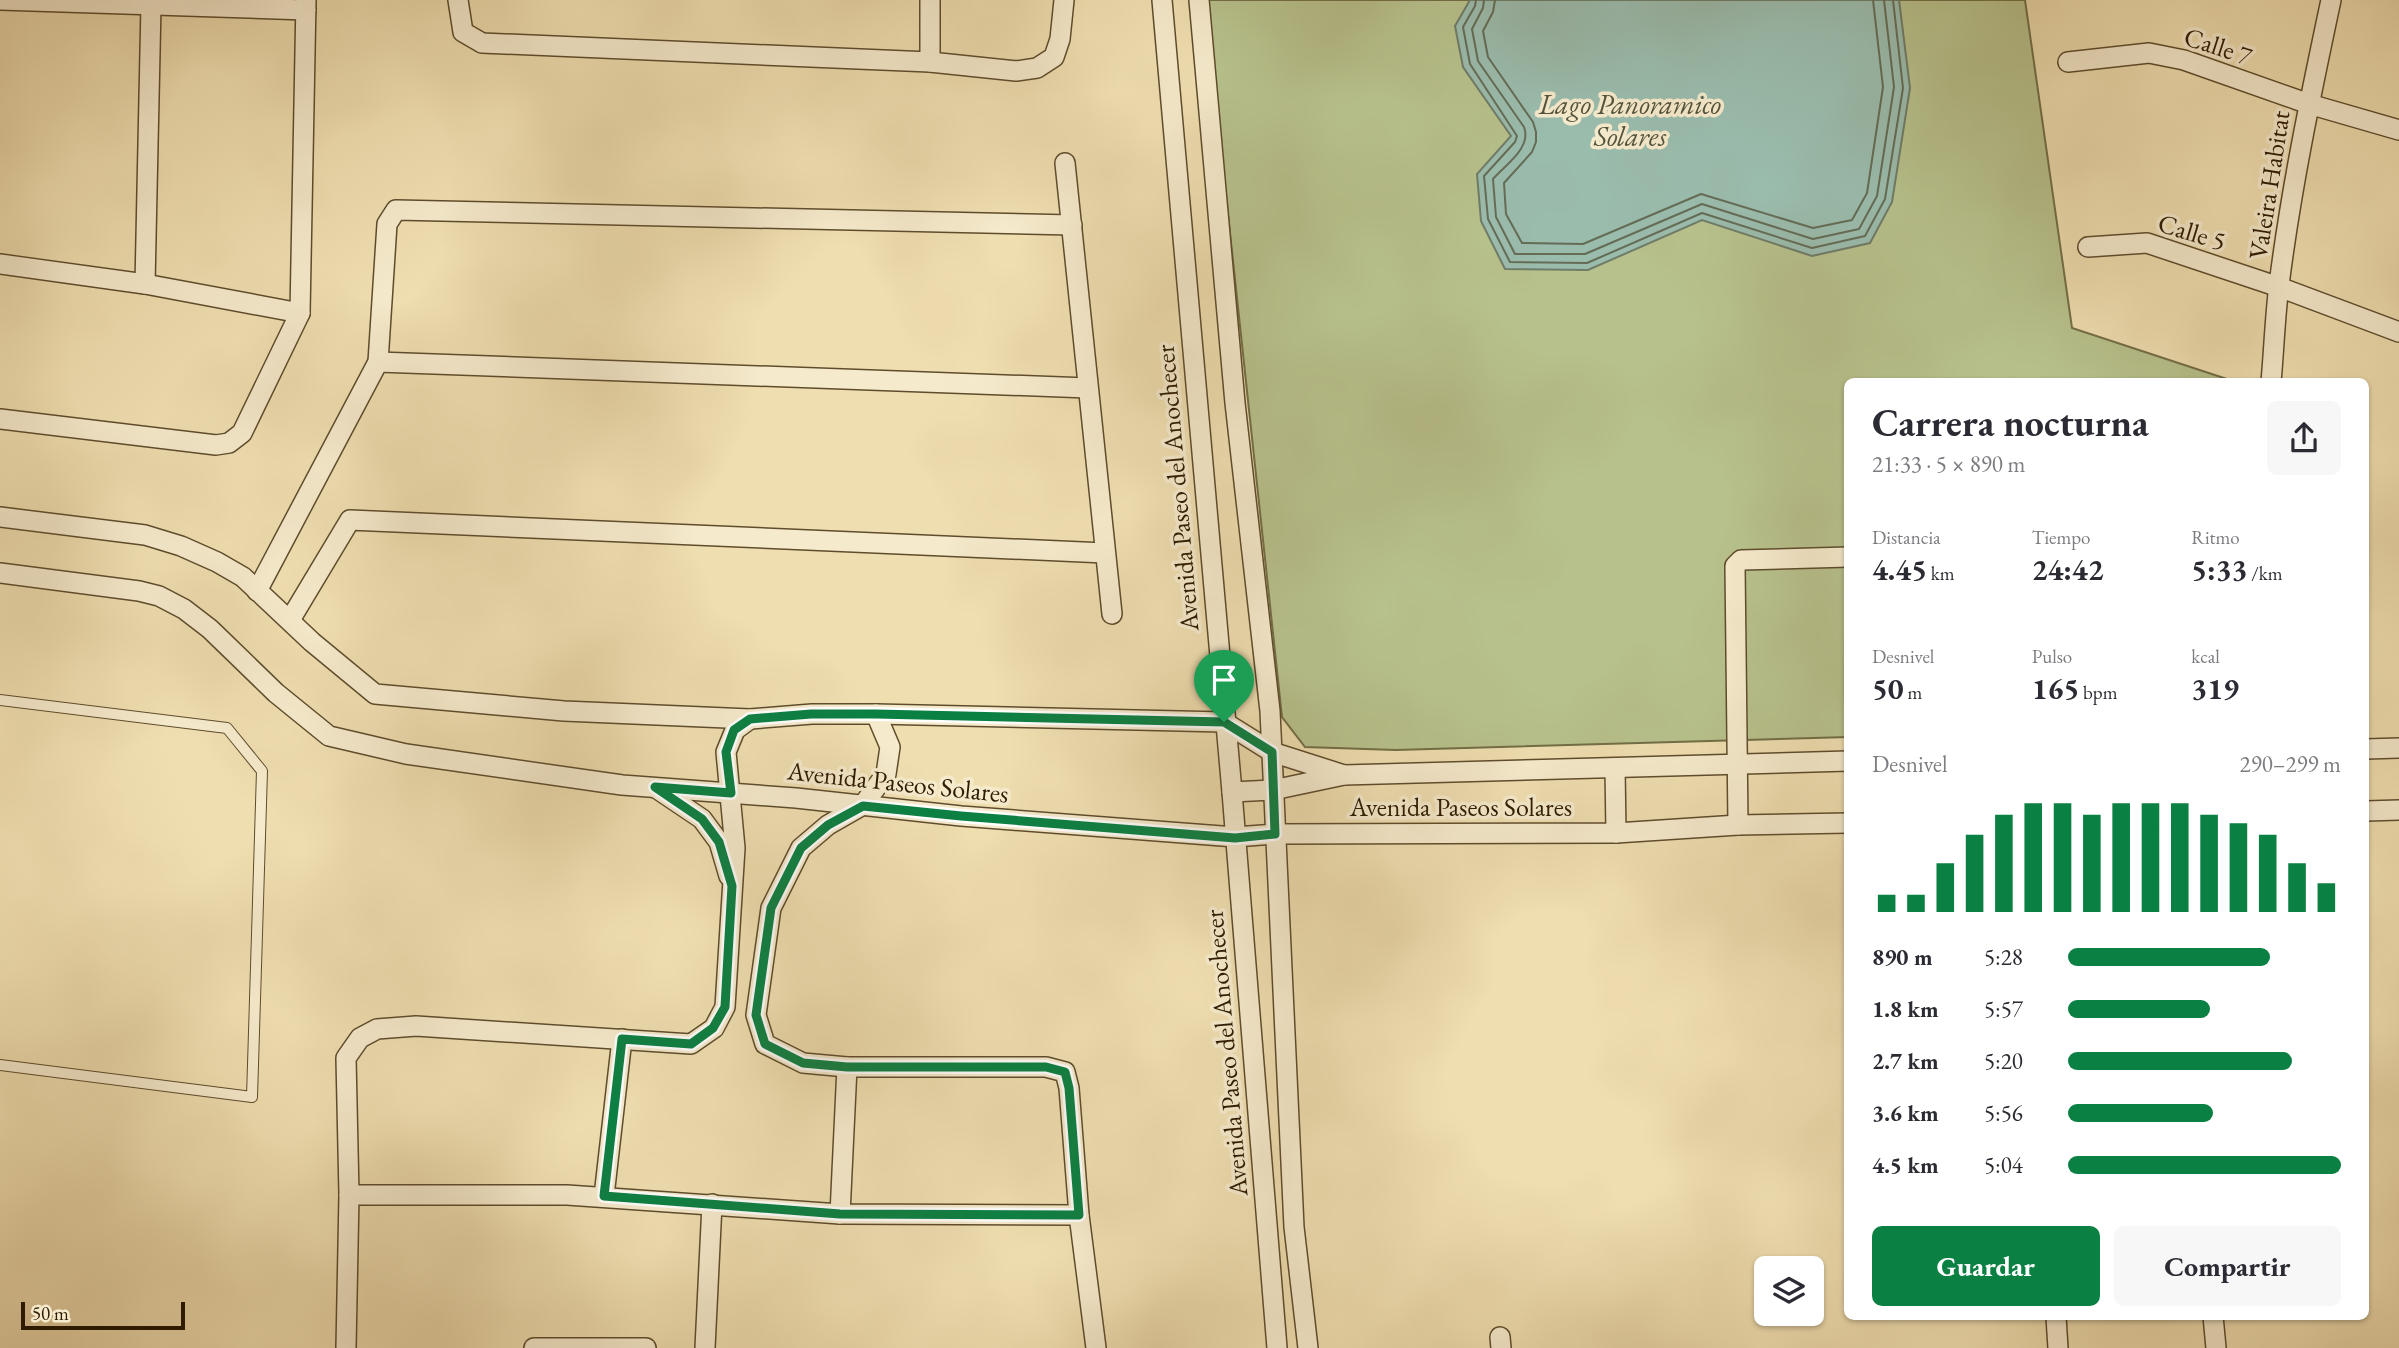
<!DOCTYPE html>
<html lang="es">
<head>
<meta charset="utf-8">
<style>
  :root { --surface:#fff; --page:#f7f7f7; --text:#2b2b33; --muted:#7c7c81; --accent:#0b8043 }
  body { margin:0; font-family:"EB Garamond",serif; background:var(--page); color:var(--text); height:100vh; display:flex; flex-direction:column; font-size:26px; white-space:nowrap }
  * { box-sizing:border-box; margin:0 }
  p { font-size:23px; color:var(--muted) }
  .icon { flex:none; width:38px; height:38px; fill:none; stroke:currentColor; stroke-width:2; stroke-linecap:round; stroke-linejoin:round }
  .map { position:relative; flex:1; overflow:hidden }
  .side { position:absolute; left:1844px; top:378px; width:525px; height:942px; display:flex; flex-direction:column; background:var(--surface); border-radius:10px; box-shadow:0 2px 5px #0004 }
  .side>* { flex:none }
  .tools { position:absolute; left:1754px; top:1256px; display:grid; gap:14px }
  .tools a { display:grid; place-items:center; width:70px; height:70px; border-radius:10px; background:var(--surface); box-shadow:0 2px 5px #0004; font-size:35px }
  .scale { position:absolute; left:21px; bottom:18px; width:164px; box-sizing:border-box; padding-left:7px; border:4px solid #2e1b00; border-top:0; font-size:19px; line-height:24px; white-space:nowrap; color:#2e1b00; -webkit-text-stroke:5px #f5eacc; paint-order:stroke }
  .pin { position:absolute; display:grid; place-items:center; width:60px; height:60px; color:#fff; margin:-72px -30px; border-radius:50% 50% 50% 0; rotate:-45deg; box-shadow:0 0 7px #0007 }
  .pin .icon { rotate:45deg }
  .round { display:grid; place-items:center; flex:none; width:74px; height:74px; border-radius:10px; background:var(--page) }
  .head { display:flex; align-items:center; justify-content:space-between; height:119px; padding:0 28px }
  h1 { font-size:38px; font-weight:700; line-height:52px }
  .figures { display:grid; grid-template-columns:repeat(3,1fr); gap:10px; height:119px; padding:7px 28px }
  .figures div { display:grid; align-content:center }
  .figures b { font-size:30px; font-weight:700 }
  .figures small { font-size:19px; font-weight:400 }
  .figures p { font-size:19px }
  .chart { height:196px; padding:14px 28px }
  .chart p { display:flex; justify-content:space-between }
  .chart svg { width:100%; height:126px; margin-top:7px; stroke:var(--accent); stroke-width:6 }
  .primary-button { display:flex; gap:14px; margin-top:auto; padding:14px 28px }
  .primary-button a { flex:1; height:80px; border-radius:10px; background:var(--accent); color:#fff; font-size:28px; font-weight:700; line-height:80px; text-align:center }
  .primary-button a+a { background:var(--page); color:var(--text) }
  ul { padding:0 28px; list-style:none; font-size:23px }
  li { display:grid; grid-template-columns:112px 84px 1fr; align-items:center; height:52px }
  li i { height:18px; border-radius:9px; background:var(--accent) }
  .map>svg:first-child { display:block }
  .green { fill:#b7c18c; stroke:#726e46; stroke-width:2 }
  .water { fill:#9abcad; stroke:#6f7c68; stroke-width:2 }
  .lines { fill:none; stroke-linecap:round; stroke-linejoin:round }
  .shore { stroke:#646c56; stroke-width:2 }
  .lane-casing { stroke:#5e4c2c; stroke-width:12 }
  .street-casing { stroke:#5e4c2c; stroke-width:22 }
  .lane { stroke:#f5eacc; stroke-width:10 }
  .street { stroke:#f5eacc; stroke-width:19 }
  .route-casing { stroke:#fff; stroke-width:14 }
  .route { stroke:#0b8043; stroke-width:9 }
  .labels { text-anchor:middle; stroke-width:7; stroke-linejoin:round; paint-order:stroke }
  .street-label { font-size:26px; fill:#2e1b00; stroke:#f5eacc }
  .water-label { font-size:28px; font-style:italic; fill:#54533d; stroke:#f5eacc }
</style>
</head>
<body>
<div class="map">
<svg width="2399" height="1348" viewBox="0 0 2399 1348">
  <rect width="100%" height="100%" fill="#efdeb0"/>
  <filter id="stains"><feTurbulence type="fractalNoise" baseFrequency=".00286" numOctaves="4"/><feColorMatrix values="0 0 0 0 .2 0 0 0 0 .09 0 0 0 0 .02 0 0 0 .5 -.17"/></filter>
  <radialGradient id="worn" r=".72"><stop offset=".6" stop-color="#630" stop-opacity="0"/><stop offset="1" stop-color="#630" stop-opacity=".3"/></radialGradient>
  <polygon class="green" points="1205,0 2025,0 2072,328 2233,381 1848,382 1848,737 1396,750 1305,747 1282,717"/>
  <polygon class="water" points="1470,0 1899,0 1910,88 1892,202 1870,243 1812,256 1702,220 1588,270 1505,269 1481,221 1477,174 1511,136 1463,67 1455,26"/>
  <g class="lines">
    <g class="shore">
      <polyline points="1476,0 1475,6 1463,27 1470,64 1517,136 1515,142 1484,176 1488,219 1510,262 1587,263 1702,213 1812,248 1865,236 1885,199 1903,88 1893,0"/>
      <path d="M1484 0 1483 8 1472 29 1478 61 1524 127C1532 148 1505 165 1493 179L1496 217 1515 254H1585L1702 204 1813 239 1859 229 1877 196 1894 87 1884 0"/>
      <polyline points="1495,0 1493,12 1483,31 1488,57 1533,122 1536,132 1536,142 1532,152 1504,183 1506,214 1522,243 1583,244 1701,194 1813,228 1852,220 1867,193 1883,87 1873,0"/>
    </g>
    <g class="lane-casing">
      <polyline id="lane" points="0,700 227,728 262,771 252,1097 0,1065"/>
    </g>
    <g class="street-casing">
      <g id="street">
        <polyline points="0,0 306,10"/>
        <polyline points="458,0 463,32 482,43 930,62 1016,71 1037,68 1054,57 1060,39 1064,0"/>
        <polyline points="1162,0 1232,792 1277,1348"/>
        <polyline points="1199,0 1235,403 1270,711 1294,1227 1308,1348"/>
        <polyline points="930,62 930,0"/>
        <polyline points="2068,62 2149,53 2184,60 2309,104 2399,130"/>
        <polyline points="1065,163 1112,614"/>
        <polyline points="2088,247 2147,243 2279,287 2399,332"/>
        <polyline points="0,264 145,284 300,313"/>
        <polyline points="145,284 151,5"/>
        <polyline points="378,362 1088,388"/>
        <path d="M2271 382C2274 349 2275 317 2279 285 2291 189 2311 94 2331 0"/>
        <polyline points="0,419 216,445 229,443 242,433 300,313 306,0"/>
        <polyline points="0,517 145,535 181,546 217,562 243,577 312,642 375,694 564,711 750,719 812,714 876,714 1224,722 1272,752 1344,775"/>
        <polyline points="0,573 139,591 159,596 184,609 210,629 276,693 329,736 406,754 622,785 796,798 961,816 1235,837 1275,834 1616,833 1738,825 1848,823"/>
        <polyline points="257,591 378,362 387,224 396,210 1072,225"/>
        <polyline points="290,620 350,520 1105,553"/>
        <polyline points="876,714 890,747 886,774 863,805 828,825 801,848 771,908 756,1015 765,1044 803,1063 847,1067 1046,1067 1065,1072 1069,1088 1079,1215 1096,1348"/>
        <polyline points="2366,749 2399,748"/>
        <polyline points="1615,768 1616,833"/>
        <polyline points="656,788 702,819 719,842 729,876"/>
        <polyline points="1232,792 1273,790 1344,775 1848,761"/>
        <polyline points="2366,811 2399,810"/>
        <polyline points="1738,825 1735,566 1741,560 1848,557"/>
        <polyline points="349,1195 567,1195 840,1214 1079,1215"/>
        <polyline points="604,1196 622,1039"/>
        <polyline points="840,1214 847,1067"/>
        <polyline points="2213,1316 2216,1348"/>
        <polyline points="2056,1317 2058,1348"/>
        <polyline points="1500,1337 1501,1348"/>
        <polyline points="346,1348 349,1195 346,1058 360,1038 377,1029 416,1026 691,1044 714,1028 725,1007 735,848 726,752 735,730 750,719"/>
        <polyline points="534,1348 646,1348"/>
        <polyline points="705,1348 712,1204"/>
      </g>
    </g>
    <use href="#lane" class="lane"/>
    <use href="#street" class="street"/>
  </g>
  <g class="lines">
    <g class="route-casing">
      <polygon id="route" points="811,714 876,714 1224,722 1272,752 1275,834 1235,838 961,816 863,806 828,825 801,848 771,908 756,1015 765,1044 803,1063 847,1067 1046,1067 1065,1072 1069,1088 1079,1215 840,1214 604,1196 622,1039 691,1044 713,1028 725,1007 732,886 719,842 702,819 655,787 731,793 726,752 734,730 750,719"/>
    </g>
    <use href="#route" class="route"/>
  </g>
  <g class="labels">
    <g class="street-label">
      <text transform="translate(2218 46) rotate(18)" y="9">Calle 7</text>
      <text transform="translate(2269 185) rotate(-81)" y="9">Valeira Habitat</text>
      <text transform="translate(2192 232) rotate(17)" y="9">Calle 5</text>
      <text transform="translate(1177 488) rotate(-95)" y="9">Avenida Paseo del Anochecer</text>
      <text transform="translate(898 782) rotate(6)" y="9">Avenida Paseos Solares</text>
      <text x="1461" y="816">Avenida Paseos Solares</text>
      <text transform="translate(1226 1053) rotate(-95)" y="9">Avenida Paseo del Anochecer</text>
    </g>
    <g class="water-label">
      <text x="1630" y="114">Lago Panoramico<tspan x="1630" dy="32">Solares</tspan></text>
    </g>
  </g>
  <rect width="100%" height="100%" filter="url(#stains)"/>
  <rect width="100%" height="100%" fill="url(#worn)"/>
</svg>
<div class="tools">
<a><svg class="icon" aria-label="layers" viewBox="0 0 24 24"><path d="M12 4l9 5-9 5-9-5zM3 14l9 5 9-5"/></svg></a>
</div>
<div class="scale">50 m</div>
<div class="pin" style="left:1224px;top:722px;background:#1e9e55"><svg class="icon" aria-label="arrive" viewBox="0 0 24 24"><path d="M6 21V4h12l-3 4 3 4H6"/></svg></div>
<section class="side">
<div class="head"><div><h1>Carrera nocturna</h1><p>21:33 · 5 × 890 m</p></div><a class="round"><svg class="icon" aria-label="share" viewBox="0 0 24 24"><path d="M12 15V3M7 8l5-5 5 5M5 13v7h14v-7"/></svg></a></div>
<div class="figures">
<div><p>Distancia</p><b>4.45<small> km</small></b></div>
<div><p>Tiempo</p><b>24:42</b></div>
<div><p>Ritmo</p><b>5:33<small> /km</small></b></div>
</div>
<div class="figures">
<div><p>Desnivel</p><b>50<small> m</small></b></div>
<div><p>Pulso</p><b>165<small> bpm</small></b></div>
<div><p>kcal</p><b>319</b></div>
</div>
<div class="chart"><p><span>Desnivel</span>290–299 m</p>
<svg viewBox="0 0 160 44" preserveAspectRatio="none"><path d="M5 44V38M15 44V38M25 44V27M35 44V17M45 44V10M55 44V6M65 44V6M75 44V10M85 44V6M95 44V6M105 44V6M115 44V10M125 44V13M135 44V17M145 44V27M155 44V34"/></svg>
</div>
<ul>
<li><b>890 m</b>5:28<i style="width:74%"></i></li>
<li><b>1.8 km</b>5:57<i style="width:52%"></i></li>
<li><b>2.7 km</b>5:20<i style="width:82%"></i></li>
<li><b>3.6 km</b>5:56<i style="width:53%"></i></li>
<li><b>4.5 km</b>5:04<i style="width:100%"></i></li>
</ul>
<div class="primary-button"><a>Guardar</a><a>Compartir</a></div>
</section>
</div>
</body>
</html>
